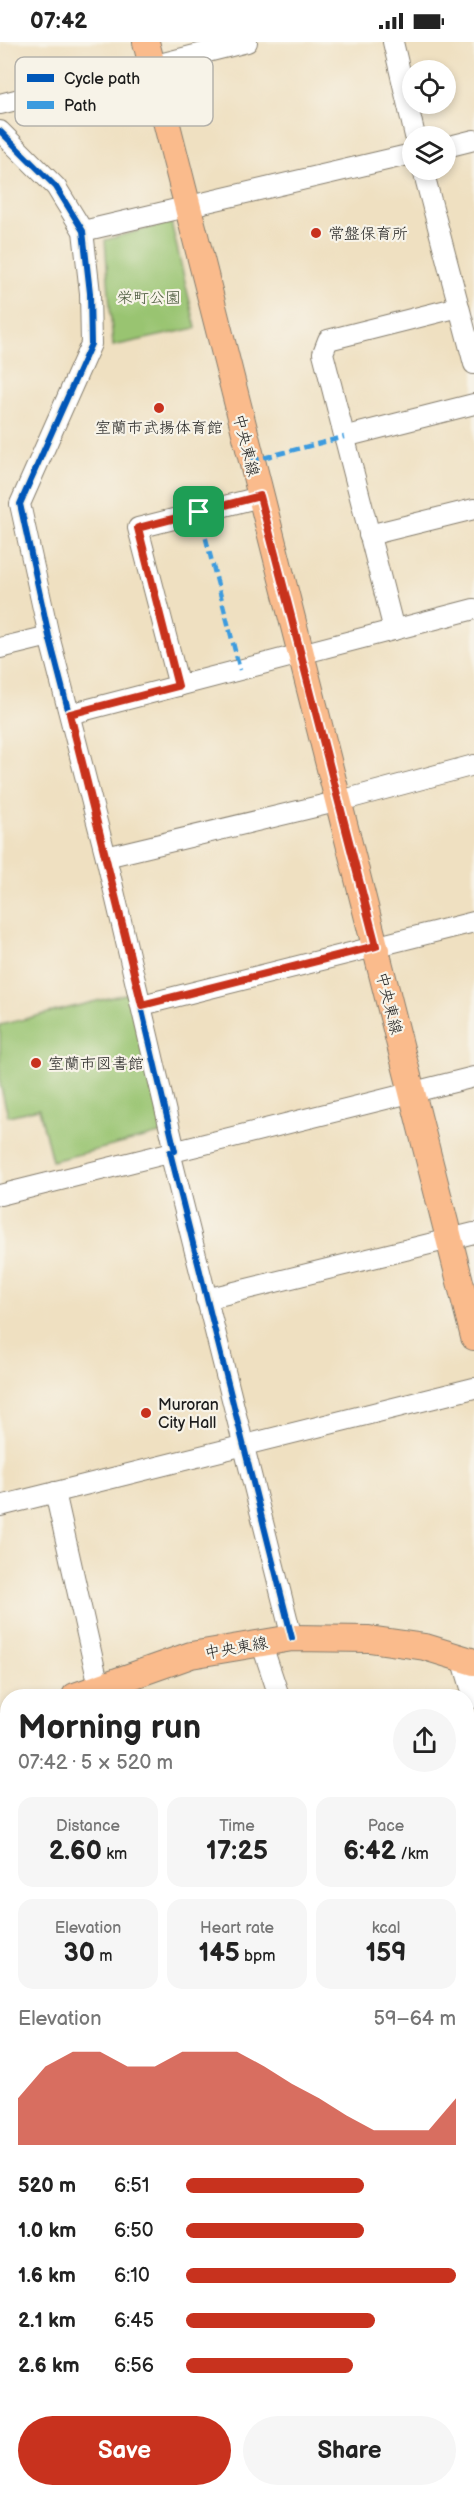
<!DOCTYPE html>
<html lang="en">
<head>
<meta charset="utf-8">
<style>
  :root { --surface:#fff; --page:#f6f6f6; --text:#222; --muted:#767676; --accent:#c8321e }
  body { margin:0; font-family:"Balsamiq Sans","Klee One",sans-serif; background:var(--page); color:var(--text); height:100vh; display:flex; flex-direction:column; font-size:22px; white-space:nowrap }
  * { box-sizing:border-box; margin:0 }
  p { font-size:20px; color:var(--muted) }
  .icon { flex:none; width:33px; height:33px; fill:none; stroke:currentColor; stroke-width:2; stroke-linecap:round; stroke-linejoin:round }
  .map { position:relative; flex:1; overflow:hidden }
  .details { position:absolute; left:0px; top:1647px; width:474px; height:808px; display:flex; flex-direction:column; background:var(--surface); border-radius:24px 24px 0 0; box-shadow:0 3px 9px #0003 }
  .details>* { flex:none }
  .tools { position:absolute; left:402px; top:18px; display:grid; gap:12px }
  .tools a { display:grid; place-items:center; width:54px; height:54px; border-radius:50%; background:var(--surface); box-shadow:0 3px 9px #0003; font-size:30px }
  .pin { position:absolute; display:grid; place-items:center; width:51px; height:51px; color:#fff; margin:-26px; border-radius:12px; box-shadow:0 3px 9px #0006 }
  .round { display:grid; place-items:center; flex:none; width:63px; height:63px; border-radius:32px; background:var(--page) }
  .overview { display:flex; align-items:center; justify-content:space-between; height:102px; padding:0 18px }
  h1 { font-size:33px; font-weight:800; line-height:45px }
  .metrics { display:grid; grid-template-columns:repeat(3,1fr); gap:9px; height:102px; padding:6px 18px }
  .metrics div { display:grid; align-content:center; border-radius:15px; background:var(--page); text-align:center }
  .metrics b { font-size:26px; font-weight:800 }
  .metrics small { font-size:16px; font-weight:400 }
  .metrics p { font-size:16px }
  .chart { height:168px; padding:12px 18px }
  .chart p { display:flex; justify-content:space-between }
  .chart svg { width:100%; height:108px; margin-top:6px; fill:var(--accent); opacity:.7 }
  .cta { display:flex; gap:12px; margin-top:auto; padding:12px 18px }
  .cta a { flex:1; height:69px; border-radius:36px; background:var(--accent); color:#fff; font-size:24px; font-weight:800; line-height:69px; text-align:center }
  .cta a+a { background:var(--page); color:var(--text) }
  ul { padding:0 18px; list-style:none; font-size:20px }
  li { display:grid; grid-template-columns:96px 72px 1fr; align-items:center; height:45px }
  li i { height:15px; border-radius:8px; background:var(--accent) }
  .status { display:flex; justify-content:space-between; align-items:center; height:42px; padding:0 30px; background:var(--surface); direction:ltr }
  .status svg { height:16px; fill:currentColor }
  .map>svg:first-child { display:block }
  .green { fill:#99c471; stroke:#5a7046; stroke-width:1.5 }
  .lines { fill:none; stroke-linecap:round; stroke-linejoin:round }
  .minor-casing { stroke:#867e6e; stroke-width:22 }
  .major-casing { stroke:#867e6e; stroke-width:28 }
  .minor { stroke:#fff; stroke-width:20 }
  .major { stroke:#fabb8c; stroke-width:26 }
  .quiet { stroke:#3c9bdf; stroke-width:4.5; stroke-dasharray:9 4.5; stroke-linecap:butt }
  .cycleway-casing { stroke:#f7f3e8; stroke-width:10 }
  .cycleway { stroke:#0057b8; stroke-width:6 }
  .route-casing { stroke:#fff; stroke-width:12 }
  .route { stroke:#c8321e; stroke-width:8 }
  .poi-dot { fill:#c8321e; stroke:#f7f3e8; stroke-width:2 }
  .labels { text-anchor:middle; stroke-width:4.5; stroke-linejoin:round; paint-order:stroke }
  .poi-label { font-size:16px; fill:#1c1c1c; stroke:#f7f3e8; text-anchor:start }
  .park-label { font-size:16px; fill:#48573a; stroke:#f7f3e8 }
  .street-label { font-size:16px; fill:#1c1c1c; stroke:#f7f3e8 }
  .key { fill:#f7f3e8; stroke:#b5b2ab; stroke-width:1.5 }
  .key-label { font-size:16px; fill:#1c1c1c }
</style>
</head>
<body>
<div class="status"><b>07:42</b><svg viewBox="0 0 49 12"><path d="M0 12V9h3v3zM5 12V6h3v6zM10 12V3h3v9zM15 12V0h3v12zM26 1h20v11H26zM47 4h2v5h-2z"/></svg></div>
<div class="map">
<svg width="474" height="2455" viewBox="0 0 474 2455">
  <rect width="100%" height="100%" fill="#f7f3e8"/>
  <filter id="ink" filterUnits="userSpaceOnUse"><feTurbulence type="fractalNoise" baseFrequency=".0167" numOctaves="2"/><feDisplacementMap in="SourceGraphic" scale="12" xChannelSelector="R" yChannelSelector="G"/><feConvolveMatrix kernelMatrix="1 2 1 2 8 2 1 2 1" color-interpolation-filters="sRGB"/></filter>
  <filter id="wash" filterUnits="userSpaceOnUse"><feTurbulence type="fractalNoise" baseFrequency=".008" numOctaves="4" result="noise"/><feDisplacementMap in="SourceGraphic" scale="24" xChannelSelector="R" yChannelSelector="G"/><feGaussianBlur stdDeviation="1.35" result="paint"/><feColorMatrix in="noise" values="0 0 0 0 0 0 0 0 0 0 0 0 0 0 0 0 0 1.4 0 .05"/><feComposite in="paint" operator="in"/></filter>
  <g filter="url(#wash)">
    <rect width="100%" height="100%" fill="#efe0c1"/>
    <g class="green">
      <polygon points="171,180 196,286 113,304 105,198"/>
      <polygon points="129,951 164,1091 52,1119 39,1067 8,1074 0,1042 0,983"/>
      <polygon points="7,2332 8,2448 286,2448 291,2455 0,2455 0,2334"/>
    </g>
  </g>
  <g filter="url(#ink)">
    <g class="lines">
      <g class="minor-casing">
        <g id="minor">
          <polyline points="393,0 415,94"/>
          <polyline points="0,62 247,0"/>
          <polyline points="0,89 56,145 83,189 90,251 91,302 20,462 49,594 106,815 175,1109"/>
          <polyline points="446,105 474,98"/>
          <polyline points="423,128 474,322"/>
          <polyline points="83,189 412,112"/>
          <polyline points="344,395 474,362"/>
          <polyline points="369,493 474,467"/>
          <polyline points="394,588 323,311 328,298 459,265"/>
          <polyline points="0,606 49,594"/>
          <polyline points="179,644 138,486 260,455"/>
          <polyline points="70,672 474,567"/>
          <polyline points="106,815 340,759 474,723"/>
          <polyline points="142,963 474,880"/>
          <polyline points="170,1110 292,1596"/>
          <polyline points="0,1153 474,1035"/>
          <polyline points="206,1257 474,1191"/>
          <polyline points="55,1450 99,1645"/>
          <polyline points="0,1464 474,1346"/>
          <polyline points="261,1600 279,1654"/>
          <polyline points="462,1616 474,1656"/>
          <polyline points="466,1817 474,1815"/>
          <polyline points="466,2003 474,2001"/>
          <polyline points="0,2042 8,2034"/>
          <polyline points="466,2097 474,2095"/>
          <polyline points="466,2227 474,2249"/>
          <polyline points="0,2292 8,2290"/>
          <polyline points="313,2448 318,2455"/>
        </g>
      </g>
      <g class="major-casing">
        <g id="major">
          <polyline points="146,0 474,1295"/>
          <polyline points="75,1654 191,1613 292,1596 369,1597 425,1605 474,1620"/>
          <polyline points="0,1686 8,1682"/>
          <polyline points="0,1814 8,1820"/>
          <polyline points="0,1841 8,1848"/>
          <polyline points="466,2315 474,2313"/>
          <polyline points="466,2377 474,2386"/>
        </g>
      </g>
      <use href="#minor" class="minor"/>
      <use href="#major" class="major"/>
      <g class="quiet">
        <polyline points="251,419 344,395"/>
        <polyline points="199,470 240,628"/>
      </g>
      <g class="cycleway-casing">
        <g id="cycleway">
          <polyline points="0,89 56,145 83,189 90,251 91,302 20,462 49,594 106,815 175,1109"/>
          <polyline points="170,1110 292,1596"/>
        </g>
      </g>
      <use href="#cycleway" class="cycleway"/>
    </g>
  </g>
  <g class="lines" filter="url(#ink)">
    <g class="route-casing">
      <polygon id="route" points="260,454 376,904 142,963 70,672 178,644 138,486"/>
    </g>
    <use href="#route" class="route"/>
  </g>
  <g class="poi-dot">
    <circle cx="316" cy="191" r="6"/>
    <circle cx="159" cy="366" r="6"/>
    <circle cx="36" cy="1021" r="6"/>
    <circle cx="146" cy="1371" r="6"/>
  </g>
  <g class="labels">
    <g class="poi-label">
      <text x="328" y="197">常盤保育所</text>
      <text x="159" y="391" text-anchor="middle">室蘭市武揚体育館</text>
      <text x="48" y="1027">室蘭市図書館</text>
      <text x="158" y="1368">Muroran<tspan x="158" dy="18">City Hall</tspan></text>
    </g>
    <g class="park-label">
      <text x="149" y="261">栄町公園</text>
    </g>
    <g class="street-label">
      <text transform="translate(247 403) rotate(76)" y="6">中央東線</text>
      <text transform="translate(390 961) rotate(76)" y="6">中央東線</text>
      <text transform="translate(236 1605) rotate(-10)" y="6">中央東線</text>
    </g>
  </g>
  <rect x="15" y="15" width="198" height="69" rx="9" class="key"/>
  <rect x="27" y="32" width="27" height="8" fill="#0057b8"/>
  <rect x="27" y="59" width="27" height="8" fill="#3c9bdf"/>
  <g class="key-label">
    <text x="64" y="42">Cycle path</text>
    <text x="64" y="69">Path</text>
  </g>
</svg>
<div class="tools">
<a><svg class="icon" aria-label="locate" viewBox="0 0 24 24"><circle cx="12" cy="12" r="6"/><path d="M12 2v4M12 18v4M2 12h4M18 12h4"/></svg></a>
<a><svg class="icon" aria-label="layers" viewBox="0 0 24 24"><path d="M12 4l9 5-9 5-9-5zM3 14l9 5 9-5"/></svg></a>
</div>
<div class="pin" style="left:199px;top:470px;background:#1e9e55"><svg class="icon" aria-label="arrive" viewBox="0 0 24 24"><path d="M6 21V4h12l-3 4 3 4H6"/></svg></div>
<section class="details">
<div class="overview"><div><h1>Morning run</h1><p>07:42 · 5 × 520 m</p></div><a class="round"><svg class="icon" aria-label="share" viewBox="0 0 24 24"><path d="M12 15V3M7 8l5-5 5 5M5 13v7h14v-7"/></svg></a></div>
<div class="metrics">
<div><p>Distance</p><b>2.60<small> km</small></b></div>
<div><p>Time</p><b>17:25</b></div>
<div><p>Pace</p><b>6:42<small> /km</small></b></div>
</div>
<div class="metrics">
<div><p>Elevation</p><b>30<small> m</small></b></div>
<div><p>Heart rate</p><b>145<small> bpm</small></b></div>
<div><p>kcal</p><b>159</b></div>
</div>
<div class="chart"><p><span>Elevation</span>59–64 m</p>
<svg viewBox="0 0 160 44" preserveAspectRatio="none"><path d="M0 44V25L10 12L20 6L30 6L40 12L50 12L60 6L70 6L80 6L90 12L100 19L110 25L120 32L130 38L140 38L150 38L160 25V44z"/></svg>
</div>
<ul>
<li><b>520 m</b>6:51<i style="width:66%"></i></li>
<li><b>1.0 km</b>6:50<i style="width:66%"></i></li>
<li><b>1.6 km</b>6:10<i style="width:100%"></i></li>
<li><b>2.1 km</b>6:45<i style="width:70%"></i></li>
<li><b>2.6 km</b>6:56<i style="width:62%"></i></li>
</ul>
<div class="cta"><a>Save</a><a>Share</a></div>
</section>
</div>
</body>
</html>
